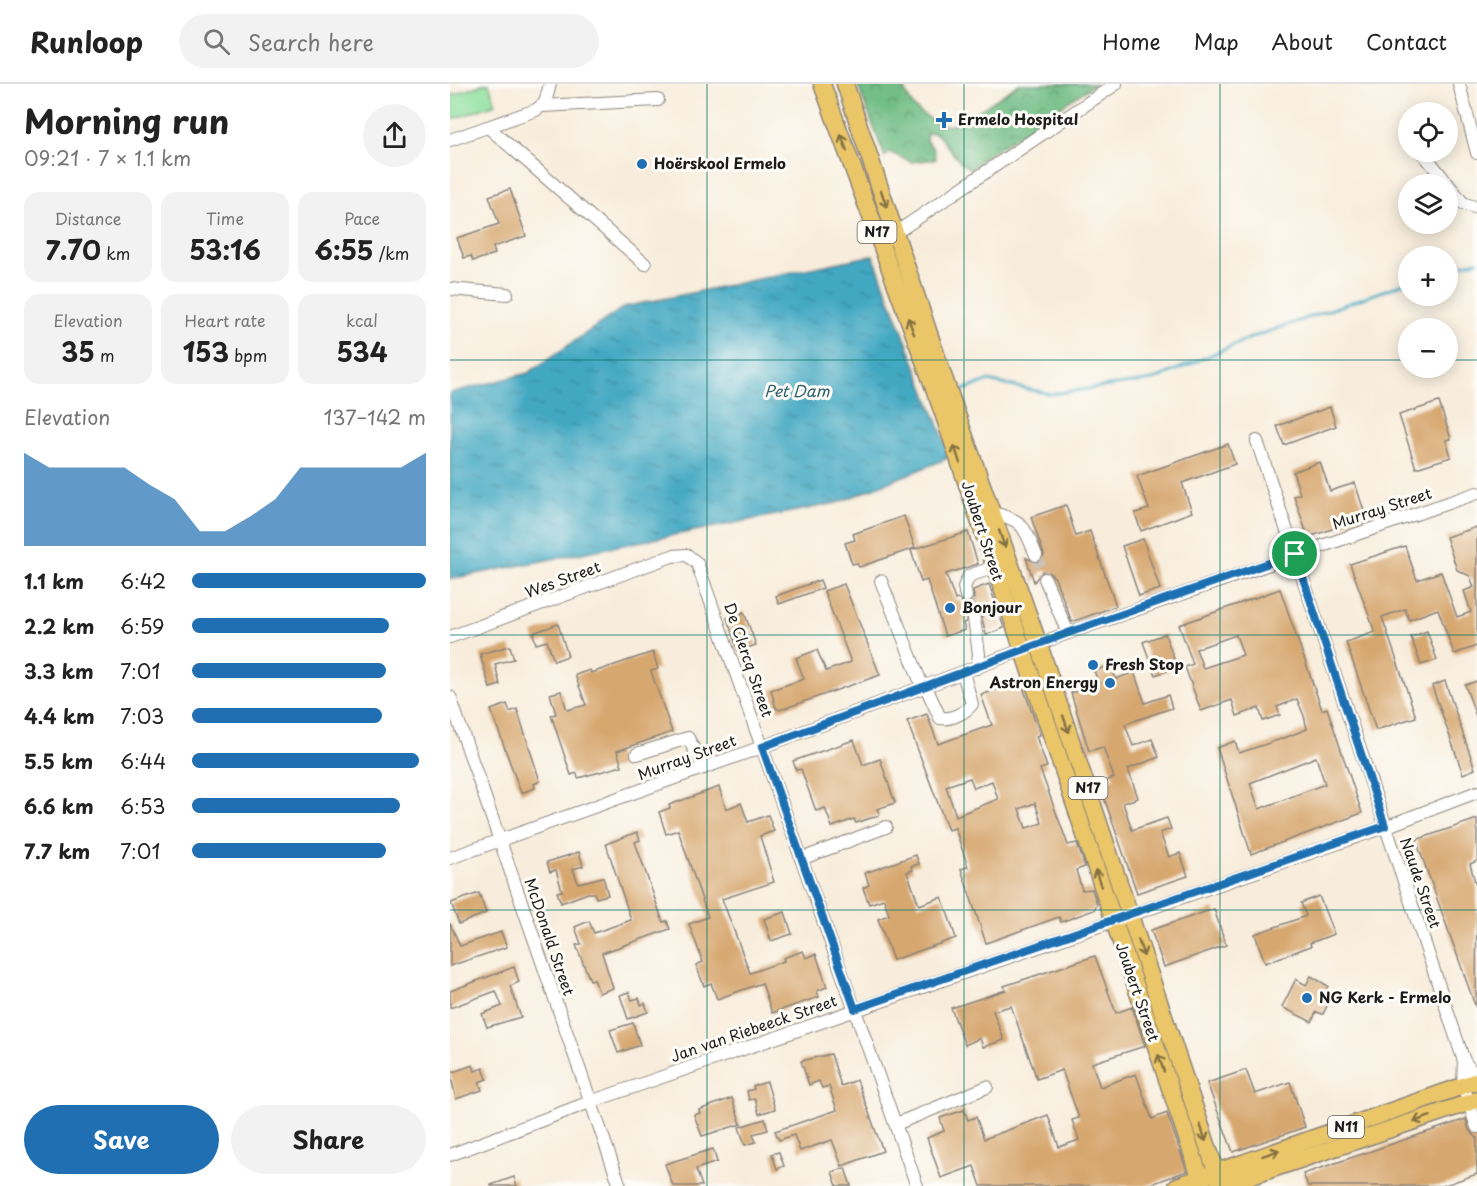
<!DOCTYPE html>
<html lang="en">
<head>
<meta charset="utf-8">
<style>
  :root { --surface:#fff; --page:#f2f2f2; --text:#222; --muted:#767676; --line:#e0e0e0; --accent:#1f6fb2 }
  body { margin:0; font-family:"Playpen Sans",sans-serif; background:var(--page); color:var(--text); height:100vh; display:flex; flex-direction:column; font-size:22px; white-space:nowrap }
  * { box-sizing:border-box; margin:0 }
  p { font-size:20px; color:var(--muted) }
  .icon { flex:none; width:33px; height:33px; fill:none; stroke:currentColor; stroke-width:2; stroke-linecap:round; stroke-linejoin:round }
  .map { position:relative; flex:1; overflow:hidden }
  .side { display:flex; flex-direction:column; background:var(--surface); width:450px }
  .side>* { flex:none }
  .tools { position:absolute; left:948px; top:18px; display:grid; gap:12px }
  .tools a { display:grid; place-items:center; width:60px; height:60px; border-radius:50%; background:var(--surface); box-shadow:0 3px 15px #0003; font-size:30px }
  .pin { position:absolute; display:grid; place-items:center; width:51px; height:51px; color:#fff; margin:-26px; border:3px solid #fff; border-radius:50%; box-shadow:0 2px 6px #0007 }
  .round { display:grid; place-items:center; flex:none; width:63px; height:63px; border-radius:32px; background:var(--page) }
  .headline { display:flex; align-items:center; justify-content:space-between; height:102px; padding:0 24px }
  h1 { font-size:33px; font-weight:700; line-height:45px }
  .stats { display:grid; grid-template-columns:repeat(3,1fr); gap:9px; height:102px; padding:6px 24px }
  .stats div { display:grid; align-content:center; border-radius:15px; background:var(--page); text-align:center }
  .stats b { font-size:26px; font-weight:700 }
  .stats small { font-size:16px; font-weight:400 }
  .stats p { font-size:16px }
  .chart { height:168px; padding:12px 24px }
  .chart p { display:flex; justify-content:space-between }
  .chart svg { width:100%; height:108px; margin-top:6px; fill:var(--accent); opacity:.7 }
  .cta { display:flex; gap:12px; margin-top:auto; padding:12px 24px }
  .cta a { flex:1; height:69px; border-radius:36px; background:var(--accent); color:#fff; font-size:24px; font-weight:700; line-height:69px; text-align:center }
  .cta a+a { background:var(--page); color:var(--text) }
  ul { padding:0 24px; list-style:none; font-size:20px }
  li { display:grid; grid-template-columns:96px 72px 1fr; align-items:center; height:45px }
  li i { height:15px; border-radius:8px; background:var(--accent) }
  header { display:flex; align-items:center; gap:36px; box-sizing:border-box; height:84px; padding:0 30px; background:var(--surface); border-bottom:2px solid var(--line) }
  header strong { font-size:28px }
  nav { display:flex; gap:33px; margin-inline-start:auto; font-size:21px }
  .search { width:420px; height:54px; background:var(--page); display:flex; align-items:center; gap:15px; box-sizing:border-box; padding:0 21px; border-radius:33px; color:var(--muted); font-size:22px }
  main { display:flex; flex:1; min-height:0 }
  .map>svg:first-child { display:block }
  .forest { fill:url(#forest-crowns); stroke:#476d51; stroke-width:1.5 }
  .pitch { fill:#8ddf9f; stroke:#547e5e; stroke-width:1.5 }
  .water { fill:url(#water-ripples); stroke:#2f626f; stroke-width:1.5 }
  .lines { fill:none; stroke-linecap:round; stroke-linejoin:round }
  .stream { stroke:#42a8c2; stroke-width:3 }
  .building { fill:#d7a770; fill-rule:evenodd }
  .minor-tunnel { stroke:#ccc3b6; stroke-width:12; stroke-dasharray:12 6; stroke-linecap:butt }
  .minor-casing { stroke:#8a847c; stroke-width:14 }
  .highway-casing { stroke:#8a847c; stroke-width:19 }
  .minor { stroke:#fff; stroke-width:12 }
  .highway { stroke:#ebc669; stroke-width:16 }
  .oneway { stroke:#847142 }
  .route-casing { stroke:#fff; stroke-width:12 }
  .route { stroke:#1f6fb2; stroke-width:8 }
  .grid { fill:none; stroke:#0f766e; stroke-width:1.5; stroke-opacity:0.55 }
  .poi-dot { fill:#1f6fb2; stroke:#fdfcf7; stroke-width:2 }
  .labels { text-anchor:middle; stroke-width:6; stroke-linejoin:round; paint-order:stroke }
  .shield { fill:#fdfcf7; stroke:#605f5e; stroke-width:1.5 }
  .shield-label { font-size:14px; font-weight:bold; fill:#1c1c1c }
  .poi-label { font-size:15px; font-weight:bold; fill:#1c1c1c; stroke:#fdfcf7; text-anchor:start }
  .street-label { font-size:15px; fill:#1c1c1c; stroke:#fdfcf7 }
  .water-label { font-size:16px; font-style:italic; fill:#2f626f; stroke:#fdfcf7 }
</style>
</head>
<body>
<header>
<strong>Runloop</strong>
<div class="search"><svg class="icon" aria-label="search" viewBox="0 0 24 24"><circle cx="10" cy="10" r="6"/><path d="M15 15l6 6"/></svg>Search here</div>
<nav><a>Home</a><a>Map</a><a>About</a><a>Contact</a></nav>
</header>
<main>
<section class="side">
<div class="headline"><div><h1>Morning run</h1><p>09:21 · 7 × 1.1 km</p></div><a class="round"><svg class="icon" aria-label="share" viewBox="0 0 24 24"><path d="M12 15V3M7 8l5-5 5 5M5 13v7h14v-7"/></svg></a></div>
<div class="stats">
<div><p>Distance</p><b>7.70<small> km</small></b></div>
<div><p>Time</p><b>53:16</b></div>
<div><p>Pace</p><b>6:55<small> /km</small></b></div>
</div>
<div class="stats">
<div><p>Elevation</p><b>35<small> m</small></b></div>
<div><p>Heart rate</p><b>153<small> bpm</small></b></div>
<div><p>kcal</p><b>534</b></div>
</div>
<div class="chart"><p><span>Elevation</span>137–142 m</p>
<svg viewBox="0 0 160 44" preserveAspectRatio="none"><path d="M0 44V6L10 12L20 12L30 12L40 12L50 19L60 25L70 38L80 38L90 32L100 25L110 12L120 12L130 12L140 12L150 12L160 6V44z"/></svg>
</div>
<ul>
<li><b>1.1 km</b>6:42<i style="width:100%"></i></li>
<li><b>2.2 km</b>6:59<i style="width:84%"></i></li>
<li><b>3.3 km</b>7:01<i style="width:83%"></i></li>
<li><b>4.4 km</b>7:03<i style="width:81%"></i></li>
<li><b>5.5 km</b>6:44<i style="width:97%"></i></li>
<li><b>6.6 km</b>6:53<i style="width:89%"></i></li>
<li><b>7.7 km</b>7:01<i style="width:83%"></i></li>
</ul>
<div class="cta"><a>Save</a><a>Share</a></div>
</section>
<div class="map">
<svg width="1027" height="1102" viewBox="0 0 1027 1102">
  <defs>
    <pattern id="forest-crowns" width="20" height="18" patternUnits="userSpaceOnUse" patternTransform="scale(1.5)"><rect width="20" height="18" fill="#72be86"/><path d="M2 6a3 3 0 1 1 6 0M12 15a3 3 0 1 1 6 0" fill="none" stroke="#5d9a6d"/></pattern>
    <pattern id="water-ripples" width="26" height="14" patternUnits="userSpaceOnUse" patternTransform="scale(1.5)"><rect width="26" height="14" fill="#42a8c2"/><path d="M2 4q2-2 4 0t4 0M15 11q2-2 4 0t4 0" fill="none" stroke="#36889d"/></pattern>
  </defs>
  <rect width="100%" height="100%" fill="#fdfcf7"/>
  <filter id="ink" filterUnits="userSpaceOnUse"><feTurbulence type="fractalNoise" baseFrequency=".0167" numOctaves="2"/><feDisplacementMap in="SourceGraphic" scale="12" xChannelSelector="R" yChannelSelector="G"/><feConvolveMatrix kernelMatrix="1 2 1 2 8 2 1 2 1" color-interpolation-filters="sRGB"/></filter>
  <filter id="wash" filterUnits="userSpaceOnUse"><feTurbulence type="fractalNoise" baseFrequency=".008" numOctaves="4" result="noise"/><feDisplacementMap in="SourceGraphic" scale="24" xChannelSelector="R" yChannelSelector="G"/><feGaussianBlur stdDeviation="1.35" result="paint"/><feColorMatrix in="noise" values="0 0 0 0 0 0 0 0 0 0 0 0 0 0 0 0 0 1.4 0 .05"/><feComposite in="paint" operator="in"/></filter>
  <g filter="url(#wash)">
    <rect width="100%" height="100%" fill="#f8eddc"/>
    <path class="forest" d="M407 0H453C459 26 475 34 499 42L530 26 569 0H645L532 75 521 85 511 79 486 49H477L476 57 483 64 486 75 461 78 439 68 435 73Z"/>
    <polygon class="pitch" points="33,0 39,0 46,20 1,36 0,12"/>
    <polygon class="water" points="423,171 501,373 387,419 0,495 0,309 78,289 174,223"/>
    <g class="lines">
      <g class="stream">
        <polyline points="998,184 1027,177"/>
        <polyline points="505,309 538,297 601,310 703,296 803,253 958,198"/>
      </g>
    </g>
    <g id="blocks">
      <g class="building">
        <polygon points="60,105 76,152 43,163 45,170 23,177 21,172 14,174 7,154 49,140 39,112"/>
        <polygon points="989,318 1001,355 996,356 1001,373 966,384 949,331"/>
        <polygon points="880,323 886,342 834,361 827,342"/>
        <polygon points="778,360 785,380 732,399 742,428 691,447 685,429 699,425 687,392"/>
        <polygon points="870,378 880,407 905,399 916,433 862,452 857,450 844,412 850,410 843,388"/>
        <polygon points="616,421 626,452 640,447 666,522 622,538 605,494 599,488 592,487 584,498 576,474 589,479 594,471 581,433"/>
        <polygon points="454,432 465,464 409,483 407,479 402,480 395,459 405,456 403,450"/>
        <polygon points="1027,443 1027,562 1004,570 988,525 959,536 955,525 932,533 966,633 926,646 896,558 925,548 900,480 955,462 967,496 991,488 1007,533 1021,528 1014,507 1024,503 1020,492 1007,486 996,453"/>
        <polygon points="518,448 528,480 496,490 505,516 508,515 513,520 518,520 524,515 523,506 539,500 554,544 536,551 531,530 523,527 518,529 516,538 513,539 515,546 495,552 477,496 471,498 461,466"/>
        <polygon points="693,455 710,505 689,512 672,462"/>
        <polygon points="370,496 373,504 329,520 326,512"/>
        <polygon points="394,500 430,591 330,626 326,624 321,606 354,595 346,574 367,566 376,587 401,578 374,507"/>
        <path d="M830 505 872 626 877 624 912 729 801 770 767 664 785 657 789 669 837 653 857 645 854 632 847 615 827 623 830 631 813 637 809 624 787 632 782 616 751 627 735 583 743 580 729 541ZM786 551 793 571 753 584 746 565ZM866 673 875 700 809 725 800 699Z"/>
        <polygon points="294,528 306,561 288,567 277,534"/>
        <polygon points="108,540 118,572 104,577 97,557 86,560 83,549"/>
        <polygon points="977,547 987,576 971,581 961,553"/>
        <polygon points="715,550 727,583 705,591 693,558"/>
        <polygon points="60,562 64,575 45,580 50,601 40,604 30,570"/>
        <polygon points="203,568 208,585 201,587 222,648 167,667 172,682 128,694 127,689 121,691 101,631 106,630 100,610 111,607 117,626 136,621 125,591 140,586 141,589"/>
        <polygon points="661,581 666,595 684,588 695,619 718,611 722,624 675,640 683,662 702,655 709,673 678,685 688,714 673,719 682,746 717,734 721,745 710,749 719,773 730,769 738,792 687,809 649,699 664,694 653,663 639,667 621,609 649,599 644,587"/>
        <path d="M571 597 590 651 586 652 597 683 590 685 618 761 627 759 635 783 626 786 632 806 642 805 647 820 644 826 611 838 609 833 536 859 511 785 518 783 505 744 498 746 457 637 477 630 488 660 542 641 531 611ZM520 694 524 704 542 697 548 715 506 732 496 702ZM585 719 592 739 576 744 569 725Z"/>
        <polygon points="995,597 1025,685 1013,690 982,602"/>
        <polygon points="1027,597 1027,632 1026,632 1015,601"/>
        <polygon points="57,620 60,628 67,625 90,697 84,700 85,704 71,709 41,626"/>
        <polygon points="404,656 413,681 430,675 445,719 427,725 430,731 406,739 404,735 382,743 375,724 366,727 351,685 346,686 343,677"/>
        <polygon points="269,703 276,725 291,719 298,738 318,731 324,747 310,752 324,798 272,815 300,889 334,877 333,874 353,867 356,874 366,870 377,903 367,907 369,913 322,929 312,899 267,915 261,899 254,902 246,881 253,878 239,840 258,833 228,746 216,750 209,728 220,724 219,721"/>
        <polygon points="1027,735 1027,777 1020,780 1027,805 1026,924 966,756"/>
        <polygon points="187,748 190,756 185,758 213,838 217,837 220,845 152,869 163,904 149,909 144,895 140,896 126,861 131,860 125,843 139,837 144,849 181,836 156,760"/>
        <polygon points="129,768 133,782 123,785 128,799 153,793 158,811 146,814 144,809 138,809 111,819 107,808 112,807 106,786 100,788 97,778"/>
        <polygon points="466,771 469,780 461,782 463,786 457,788 469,821 492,813 506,854 443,876 428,835 439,831 434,815 419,820 413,804 419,801 415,789"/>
        <polygon points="29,809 36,829 9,840 1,819"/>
        <polygon points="869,812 884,850 860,859 861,862 815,879 805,850 856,832 851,819"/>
        <polygon points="764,825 776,861 714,883 701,846"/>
        <polygon points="335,828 342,850 321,857 314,835"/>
        <polygon points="0,839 10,862 51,848 57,863 0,882"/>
        <polygon points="645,872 666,929 682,923 695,962 642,979 650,1003 686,990 702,1035 717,1029 737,1087 696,1102 531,1102 524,1082 491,1094 477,1054 494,1047 490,1034 514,1026 518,1036 526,1033 534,1055 598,1031 609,1063 629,1056 622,1036 629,1034 612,986 587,995 561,922 543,927 554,956 533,963 530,954 515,961 501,924 556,906 554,902"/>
        <polygon points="64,883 69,898 60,902 71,933 37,943 32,930 52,922 46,907 0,924 0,907"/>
        <polygon points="861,892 878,902 873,912 880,916 873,930 866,928 862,938 832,923 846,895 856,901"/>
        <polygon points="179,908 182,916 189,914 191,921 195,919 198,928 178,935 170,911"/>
        <polygon points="183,939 190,961 168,969 160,946"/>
        <polygon points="381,970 391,1002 407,996 433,1067 392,1082 382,1056 350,1067 344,1051 329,1056 325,1047 387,1026 379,1002 372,1004 369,997 359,1001 351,977"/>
        <polygon points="23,981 25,987 33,984 37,995 29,998 32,1006 6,1015 0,989"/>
        <polygon points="796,986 805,1010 840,998 855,1043 783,1068 757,999"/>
        <polygon points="317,998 325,1025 309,1030 305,1015 299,1016 297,1007 304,1005 303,1002"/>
        <polygon points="282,1014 291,1040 252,1052 244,1031 250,1029 249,1026"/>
        <polygon points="315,1035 318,1046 303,1050 306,1058 295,1061 289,1043"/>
        <polygon points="1016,1035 1019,1046 1027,1054 1027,1090 992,1102 858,1102 853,1090"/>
        <polygon points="263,1065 267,1078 246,1085 252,1102 223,1102 215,1080"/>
        <polygon points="329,1068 334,1082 327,1085 322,1070"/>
        <polygon points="395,1084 401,1102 387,1102 382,1088"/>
        <polygon points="64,1093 67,1102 41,1102 41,1101"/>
      </g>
    </g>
  </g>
  <g filter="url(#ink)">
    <use href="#blocks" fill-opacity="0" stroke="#8a847c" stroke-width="1.5"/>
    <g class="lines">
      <g class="minor-tunnel">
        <polyline points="586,471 595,495"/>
        <polyline points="516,512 524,535"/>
      </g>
      <g class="minor-casing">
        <g id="minor">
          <polyline points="1009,0 1027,69"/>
          <polyline points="92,22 208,16"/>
          <polyline points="38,43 195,180"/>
          <polyline points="0,56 86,26 95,19 100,0"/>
          <polyline points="972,68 1013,119 1027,124"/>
          <polyline points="438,154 666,0"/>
          <polyline points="0,205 57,210"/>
          <polyline points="807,357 1014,977 1027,994"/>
          <path d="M543 429C574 436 574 443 586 471"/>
          <polyline points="595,495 618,549"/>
          <polyline points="431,497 473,604"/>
          <polyline points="516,512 514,503 519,492 544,483"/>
          <polyline points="524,535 529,570 527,584"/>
          <polyline points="0,553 222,472 237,471 247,479 467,1102"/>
          <path d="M476 603 490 634C501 636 515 629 522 620L513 589"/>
          <polyline points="0,613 170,1102"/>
          <polyline points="187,670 238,654 254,684"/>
          <polyline points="0,774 312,663 618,549 1027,409"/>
          <polyline points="351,775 436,743"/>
          <polyline points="1014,977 1013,1001 1027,1043"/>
          <polyline points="446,1040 537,1003"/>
          <polyline points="0,1071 140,1018 935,743 1027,708"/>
        </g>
      </g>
      <g class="highway-casing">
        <g id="highway">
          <polyline points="372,0 492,326 753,1102"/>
          <polyline points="395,0 494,294 589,561 771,1102"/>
          <polyline points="727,1102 1027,997"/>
          <polyline points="772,1102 1027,1016"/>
        </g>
      </g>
      <use href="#minor" class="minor"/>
      <use href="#highway" class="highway"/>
    </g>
    <defs><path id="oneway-shaft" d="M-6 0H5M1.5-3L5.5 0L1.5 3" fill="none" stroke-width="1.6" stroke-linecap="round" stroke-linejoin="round" transform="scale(1.5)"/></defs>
    <g class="oneway">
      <use href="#oneway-shaft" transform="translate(394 59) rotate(-111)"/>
      <use href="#oneway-shaft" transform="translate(434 115) rotate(71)"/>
      <use href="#oneway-shaft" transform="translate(461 242) rotate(-110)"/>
      <use href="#oneway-shaft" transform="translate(507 370) rotate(-108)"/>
      <use href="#oneway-shaft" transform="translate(552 455) rotate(71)"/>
      <use href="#oneway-shaft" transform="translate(616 640) rotate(71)"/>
      <use href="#oneway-shaft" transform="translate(648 794) rotate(-109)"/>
      <use href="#oneway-shaft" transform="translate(691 864) rotate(72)"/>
      <use href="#oneway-shaft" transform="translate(711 979) rotate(-109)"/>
      <use href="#oneway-shaft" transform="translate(972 1035) rotate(162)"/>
      <use href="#oneway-shaft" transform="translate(753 1049) rotate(72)"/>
      <use href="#oneway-shaft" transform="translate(821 1069) rotate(-19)"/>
    </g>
  </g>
  <g class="lines" filter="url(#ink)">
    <g class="route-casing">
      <polygon id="route" points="845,470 935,742 405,925 312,663 618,549"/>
    </g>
    <use href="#route" class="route"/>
  </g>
  <path class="grid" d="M257 0V1102M514 0V1102M770 0V1102M0 276H958M998 276H1027M0 551H1027M0 826H1027"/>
  <g class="poi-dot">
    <path d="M491 27h6v6h6v6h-6v6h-6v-6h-6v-6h6z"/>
    <circle cx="192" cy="80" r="6"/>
    <circle cx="500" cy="524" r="6"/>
    <circle cx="643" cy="581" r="6"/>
    <circle cx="660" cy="599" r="6"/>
    <circle cx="857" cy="914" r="6"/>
  </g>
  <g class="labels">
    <g class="shield">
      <rect x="407.5" y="137" width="39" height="22" rx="4.5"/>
      <rect x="618.5" y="693" width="39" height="22" rx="4.5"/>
      <rect x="878" y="1032" width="36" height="22" rx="4.5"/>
    </g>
    <g class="shield-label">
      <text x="427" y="153">N17</text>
      <text x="638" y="709">N17</text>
      <text x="896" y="1048">N11</text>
    </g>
    <g class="poi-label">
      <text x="508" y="41">Ermelo Hospital</text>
      <text x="204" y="85">Hoërskool Ermelo</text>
      <text x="512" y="529">Bonjour</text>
      <text x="655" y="586">Fresh Stop</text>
      <text x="648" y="604" text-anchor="end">Astron Energy</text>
      <text x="869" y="919">NG Kerk - Ermelo</text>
    </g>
    <g class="street-label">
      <text transform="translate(932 425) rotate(-18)" y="5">Murray Street</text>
      <text transform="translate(532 447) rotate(72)" y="5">Joubert Street</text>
      <text transform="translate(113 496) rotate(-20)" y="5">Wes Street</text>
      <text transform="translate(298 576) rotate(71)" y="5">De Clercq Street</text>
      <text transform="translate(237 674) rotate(-20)" y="5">Murray Street</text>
      <text transform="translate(970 799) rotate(71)" y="5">Naude Street</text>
      <text transform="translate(99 853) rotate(71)" y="5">McDonald Street</text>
      <text transform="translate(687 908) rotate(71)" y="5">Joubert Street</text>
      <text transform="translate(304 945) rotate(-19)" y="5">Jan van Riebeeck Street</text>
    </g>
    <g class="water-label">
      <text x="347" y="313">Pet Dam</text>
    </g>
  </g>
</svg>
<div class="tools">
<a><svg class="icon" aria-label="locate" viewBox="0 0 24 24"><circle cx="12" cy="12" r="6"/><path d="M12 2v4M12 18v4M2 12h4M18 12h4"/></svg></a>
<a><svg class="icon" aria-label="layers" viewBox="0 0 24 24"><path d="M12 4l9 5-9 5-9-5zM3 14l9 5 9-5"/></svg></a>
<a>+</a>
<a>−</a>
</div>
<div class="pin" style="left:845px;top:470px;background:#1e9e55"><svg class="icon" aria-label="arrive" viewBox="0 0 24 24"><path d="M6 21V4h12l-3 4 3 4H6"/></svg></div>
</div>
</main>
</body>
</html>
